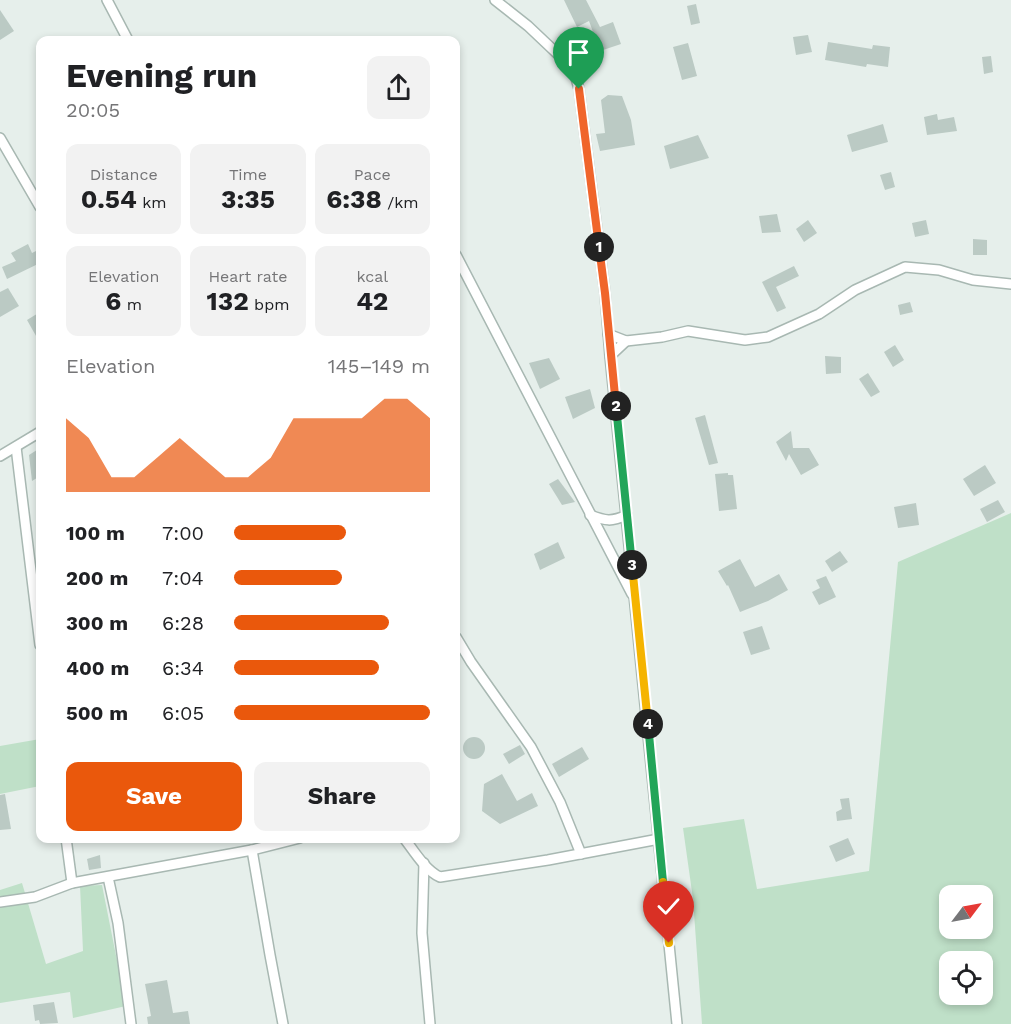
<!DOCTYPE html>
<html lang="en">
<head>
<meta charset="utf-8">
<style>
  :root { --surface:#fff; --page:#f2f2f2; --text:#202124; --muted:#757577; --accent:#ea580c }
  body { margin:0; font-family:"Work Sans",sans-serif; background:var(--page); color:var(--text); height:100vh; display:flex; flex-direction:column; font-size:22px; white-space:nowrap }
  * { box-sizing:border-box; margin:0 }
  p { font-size:20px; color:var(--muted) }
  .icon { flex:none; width:33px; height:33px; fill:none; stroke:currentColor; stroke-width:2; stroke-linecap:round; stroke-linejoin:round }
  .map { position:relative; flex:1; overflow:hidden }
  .side { position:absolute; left:36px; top:36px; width:424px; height:807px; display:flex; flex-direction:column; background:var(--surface); border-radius:12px; box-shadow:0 3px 9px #0003 }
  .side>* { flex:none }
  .needle { width:39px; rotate:58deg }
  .fabs { position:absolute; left:939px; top:885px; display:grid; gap:12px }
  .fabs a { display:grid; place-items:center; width:54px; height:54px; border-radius:12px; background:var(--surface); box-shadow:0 3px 9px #0003; font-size:30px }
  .pin { position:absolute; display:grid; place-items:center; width:51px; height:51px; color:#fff; margin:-62px -26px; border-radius:50% 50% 50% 0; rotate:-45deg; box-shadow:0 0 6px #0007 }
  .pin .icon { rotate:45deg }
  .km { position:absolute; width:30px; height:30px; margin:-15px; border-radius:50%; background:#222; color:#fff; font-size:16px; line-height:30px; text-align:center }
  .round { display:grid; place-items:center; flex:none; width:63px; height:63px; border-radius:12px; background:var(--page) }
  .overview { display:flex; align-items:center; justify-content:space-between; height:102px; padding:0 30px }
  h1 { font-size:33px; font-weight:700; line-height:45px }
  .figures { display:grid; grid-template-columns:repeat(3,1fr); gap:9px; height:102px; padding:6px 30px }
  .figures div { display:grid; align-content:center; border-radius:12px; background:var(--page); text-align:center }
  .figures b { font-size:26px; font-weight:700 }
  .figures small { font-size:16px; font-weight:400 }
  .figures p { font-size:16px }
  .chart { height:168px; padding:12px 30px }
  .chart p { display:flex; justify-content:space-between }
  .chart svg { width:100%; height:108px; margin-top:6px; fill:var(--accent); opacity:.7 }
  .button { display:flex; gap:12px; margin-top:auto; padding:12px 30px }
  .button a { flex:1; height:69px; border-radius:12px; background:var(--accent); color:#fff; font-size:24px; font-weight:700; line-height:69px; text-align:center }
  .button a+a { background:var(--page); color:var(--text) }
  ul { padding:0 30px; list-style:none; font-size:20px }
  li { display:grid; grid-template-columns:96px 72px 1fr; align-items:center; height:45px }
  li i { height:15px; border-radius:8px; background:var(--accent) }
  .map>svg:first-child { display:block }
  .green { fill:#bfe0c8; fill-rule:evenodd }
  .building { fill:#bbcac4 }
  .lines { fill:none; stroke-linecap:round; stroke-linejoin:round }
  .street-casing { stroke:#a8b8b2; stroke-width:12 }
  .street { stroke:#fff; stroke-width:9 }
  .split-1-casing { stroke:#fff; stroke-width:12 }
  .split-2-casing { stroke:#fff; stroke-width:12 }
  .split-3-casing { stroke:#fff; stroke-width:12 }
  .split-4-casing { stroke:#fff; stroke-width:12 }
  .split-5-casing { stroke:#fff; stroke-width:12 }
  .split-6-casing { stroke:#fff; stroke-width:12 }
  .split-1 { stroke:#f0652b; stroke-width:8 }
  .split-2 { stroke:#f0652b; stroke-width:8 }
  .split-3 { stroke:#22a559; stroke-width:8 }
  .split-4 { stroke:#f5b400; stroke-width:8 }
  .split-5 { stroke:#22a559; stroke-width:8 }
  .split-6 { stroke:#f5b400; stroke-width:8 }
</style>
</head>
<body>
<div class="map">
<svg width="1011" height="1024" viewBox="0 0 1011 1024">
  <rect width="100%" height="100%" fill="#e6efeb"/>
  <g class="green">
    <path d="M1011 513V1024H702L693 899 683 828 744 819 757 889 869 871 898 562ZM950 896H982V928H950ZM950 962H982V994H950Z"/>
    <polygon points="40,739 40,786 0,794 0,746"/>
    <polygon points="22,883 46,964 83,951 80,886 102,885 126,1006 73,1018 70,992 0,1003 0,890"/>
  </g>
  <g class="building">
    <polygon points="564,0 586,0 600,27 613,22 621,44 600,51 589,21 577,27"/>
    <polygon points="696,4 700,23 691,25 687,6"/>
    <polygon points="0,10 14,31 0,40"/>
    <polygon points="808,35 812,52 796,55 793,37"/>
    <polygon points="828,42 872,49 873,45 890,47 888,67 867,64 866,67 825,60"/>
    <polygon points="688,43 697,76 682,80 673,47"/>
    <polygon points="991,56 993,72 984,74 982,57"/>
    <polygon points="608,95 622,96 631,120 635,145 600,151 596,134 605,133 601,100"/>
    <polygon points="937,114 938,120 954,117 957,131 927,135 924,117"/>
    <polygon points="883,124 888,142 852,152 847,135"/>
    <polygon points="698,135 709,158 670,169 664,146"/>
    <polygon points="891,172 895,187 885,190 880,175"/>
    <polygon points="777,214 781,232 762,233 759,216"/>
    <polygon points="808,220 817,233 804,242 796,229"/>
    <polygon points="926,220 929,234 915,237 912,223"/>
    <polygon points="973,239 987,240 987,255 973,255"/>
    <polygon points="28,244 32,253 40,249 40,263 7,279 2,267 16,261 11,253"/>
    <polygon points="794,266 799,276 776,287 786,308 777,312 762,282"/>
    <polygon points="8,288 19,306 0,317 0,292"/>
    <polygon points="910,302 913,312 900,315 898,305"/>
    <polygon points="40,312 40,343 27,320"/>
    <polygon points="895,345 904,360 893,367 884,352"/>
    <polygon points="825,356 841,357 841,373 826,374"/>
    <polygon points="549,358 560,379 540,389 529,363"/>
    <polygon points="868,373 880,392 871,397 859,379"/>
    <polygon points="590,389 595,408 573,419 565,397"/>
    <polygon points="705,415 718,463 709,465 695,418"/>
    <polygon points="791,431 793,448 809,448 819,465 801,475 789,454 786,461 776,442"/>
    <polygon points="40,448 40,476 32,481 29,455"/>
    <polygon points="985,465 996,483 974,496 963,479"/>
    <polygon points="728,473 728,475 733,475 737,509 719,511 715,474"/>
    <polygon points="558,479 575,502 562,505 549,484"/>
    <polygon points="998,500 1005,512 987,522 980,509"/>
    <polygon points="916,503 919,525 898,528 894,507"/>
    <polygon points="558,542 565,558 540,570 534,554"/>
    <polygon points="840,551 848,562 832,572 825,561"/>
    <polygon points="740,559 755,587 779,574 788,590 768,601 740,612 728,585 727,586 718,571"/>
    <polygon points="826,576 836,597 819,605 812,592 820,588 816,580"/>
    <polygon points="762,626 770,649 751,655 743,632"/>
    <circle cx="474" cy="748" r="11"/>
    <polygon points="520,745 525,754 509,764 503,754"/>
    <polygon points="582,747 589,759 559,777 552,764"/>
    <polygon points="502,774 517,801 532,793 538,806 500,824 482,811 484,784"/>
    <polygon points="5,794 11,829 0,830 0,795"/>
    <polygon points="849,798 852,819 837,821 836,812 842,809 840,799"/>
    <polygon points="848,838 855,854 836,862 829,846"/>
    <polygon points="100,855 101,868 89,870 87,859"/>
    <polygon points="167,980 173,1013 188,1011 190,1024 148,1024 147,1017 151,1016 145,984"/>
    <polygon points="54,1002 58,1023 40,1024 39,1020 35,1021 33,1005"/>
  </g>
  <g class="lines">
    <g class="street-casing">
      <g id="street">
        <polyline points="107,0 128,40"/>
        <polyline points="495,0 528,26 565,61 574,71 579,89 605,293 610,356 677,1024"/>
        <polyline points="0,138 40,207"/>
        <polyline points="456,255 632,594"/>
        <polyline points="608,334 626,341 610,356"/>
        <polyline points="626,341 662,337 688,331 745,340 768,337 819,314 855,290 905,267 939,270 973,280 1011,284"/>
        <polyline points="16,447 40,645"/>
        <polyline points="0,456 40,432"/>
        <path d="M590 515C606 521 611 522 627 515"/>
        <polyline points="456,637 471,662 531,747 560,802 581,854"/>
        <polyline points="66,838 72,883"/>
        <path d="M404 838C414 851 425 870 440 877L548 860 659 839"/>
        <polyline points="252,850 270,955 283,1024"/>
        <polyline points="424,863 422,933 430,1024"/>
        <polyline points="108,877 118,923 131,1024"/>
        <polyline points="0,902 35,897 72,883 252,850 300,838"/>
      </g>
    </g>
    <use href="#street" class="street"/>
  </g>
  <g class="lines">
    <g class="split-1-casing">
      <polyline id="split-1" points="579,89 599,247"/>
    </g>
    <g class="split-2-casing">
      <polyline id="split-2" points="599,247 605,293 616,406"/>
    </g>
    <g class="split-3-casing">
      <polyline id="split-3" points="616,406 632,565"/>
    </g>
    <g class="split-4-casing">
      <polyline id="split-4" points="632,565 648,724"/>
    </g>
    <g class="split-5-casing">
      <polyline id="split-5" points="648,724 663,882"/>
    </g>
    <g class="split-6-casing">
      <polyline id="split-6" points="663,882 669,943"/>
    </g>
    <use href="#split-1" class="split-1"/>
    <use href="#split-2" class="split-2"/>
    <use href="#split-3" class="split-3"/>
    <use href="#split-4" class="split-4"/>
    <use href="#split-5" class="split-5"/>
    <use href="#split-6" class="split-6"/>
  </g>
</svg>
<div class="fabs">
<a><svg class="needle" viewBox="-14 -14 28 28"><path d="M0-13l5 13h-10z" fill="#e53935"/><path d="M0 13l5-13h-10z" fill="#757577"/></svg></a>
<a><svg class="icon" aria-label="locate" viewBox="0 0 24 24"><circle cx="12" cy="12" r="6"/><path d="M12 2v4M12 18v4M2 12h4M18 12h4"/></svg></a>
</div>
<div class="pin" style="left:579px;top:89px;background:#1e9e55"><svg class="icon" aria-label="arrive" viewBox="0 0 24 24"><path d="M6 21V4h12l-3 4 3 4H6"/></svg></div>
<div class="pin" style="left:669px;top:943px;background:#d93025"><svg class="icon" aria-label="check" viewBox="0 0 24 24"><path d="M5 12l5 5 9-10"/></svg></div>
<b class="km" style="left:599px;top:247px">1</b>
<b class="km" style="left:616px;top:406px">2</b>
<b class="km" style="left:632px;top:565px">3</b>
<b class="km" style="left:648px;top:724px">4</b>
<section class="side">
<div class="overview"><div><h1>Evening run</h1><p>20:05</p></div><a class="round"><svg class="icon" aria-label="share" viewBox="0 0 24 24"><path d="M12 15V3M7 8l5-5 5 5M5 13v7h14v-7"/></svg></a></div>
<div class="figures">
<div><p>Distance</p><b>0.54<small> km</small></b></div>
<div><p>Time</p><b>3:35</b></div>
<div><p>Pace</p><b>6:38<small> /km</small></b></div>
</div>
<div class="figures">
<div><p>Elevation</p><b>6<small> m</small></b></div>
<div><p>Heart rate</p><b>132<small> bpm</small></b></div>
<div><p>kcal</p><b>42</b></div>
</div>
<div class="chart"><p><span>Elevation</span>145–149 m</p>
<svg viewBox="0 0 160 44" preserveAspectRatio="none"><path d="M0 44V14L10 22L20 38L30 38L40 30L50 22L60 30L70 38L80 38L90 30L100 14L110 14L120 14L130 14L140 6L150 6L160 14V44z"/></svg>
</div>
<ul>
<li><b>100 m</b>7:00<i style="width:57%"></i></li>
<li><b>200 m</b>7:04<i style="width:55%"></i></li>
<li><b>300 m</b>6:28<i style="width:79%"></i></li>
<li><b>400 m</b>6:34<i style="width:74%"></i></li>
<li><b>500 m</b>6:05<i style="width:100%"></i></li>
</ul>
<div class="button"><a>Save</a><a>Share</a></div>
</section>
</div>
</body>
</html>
